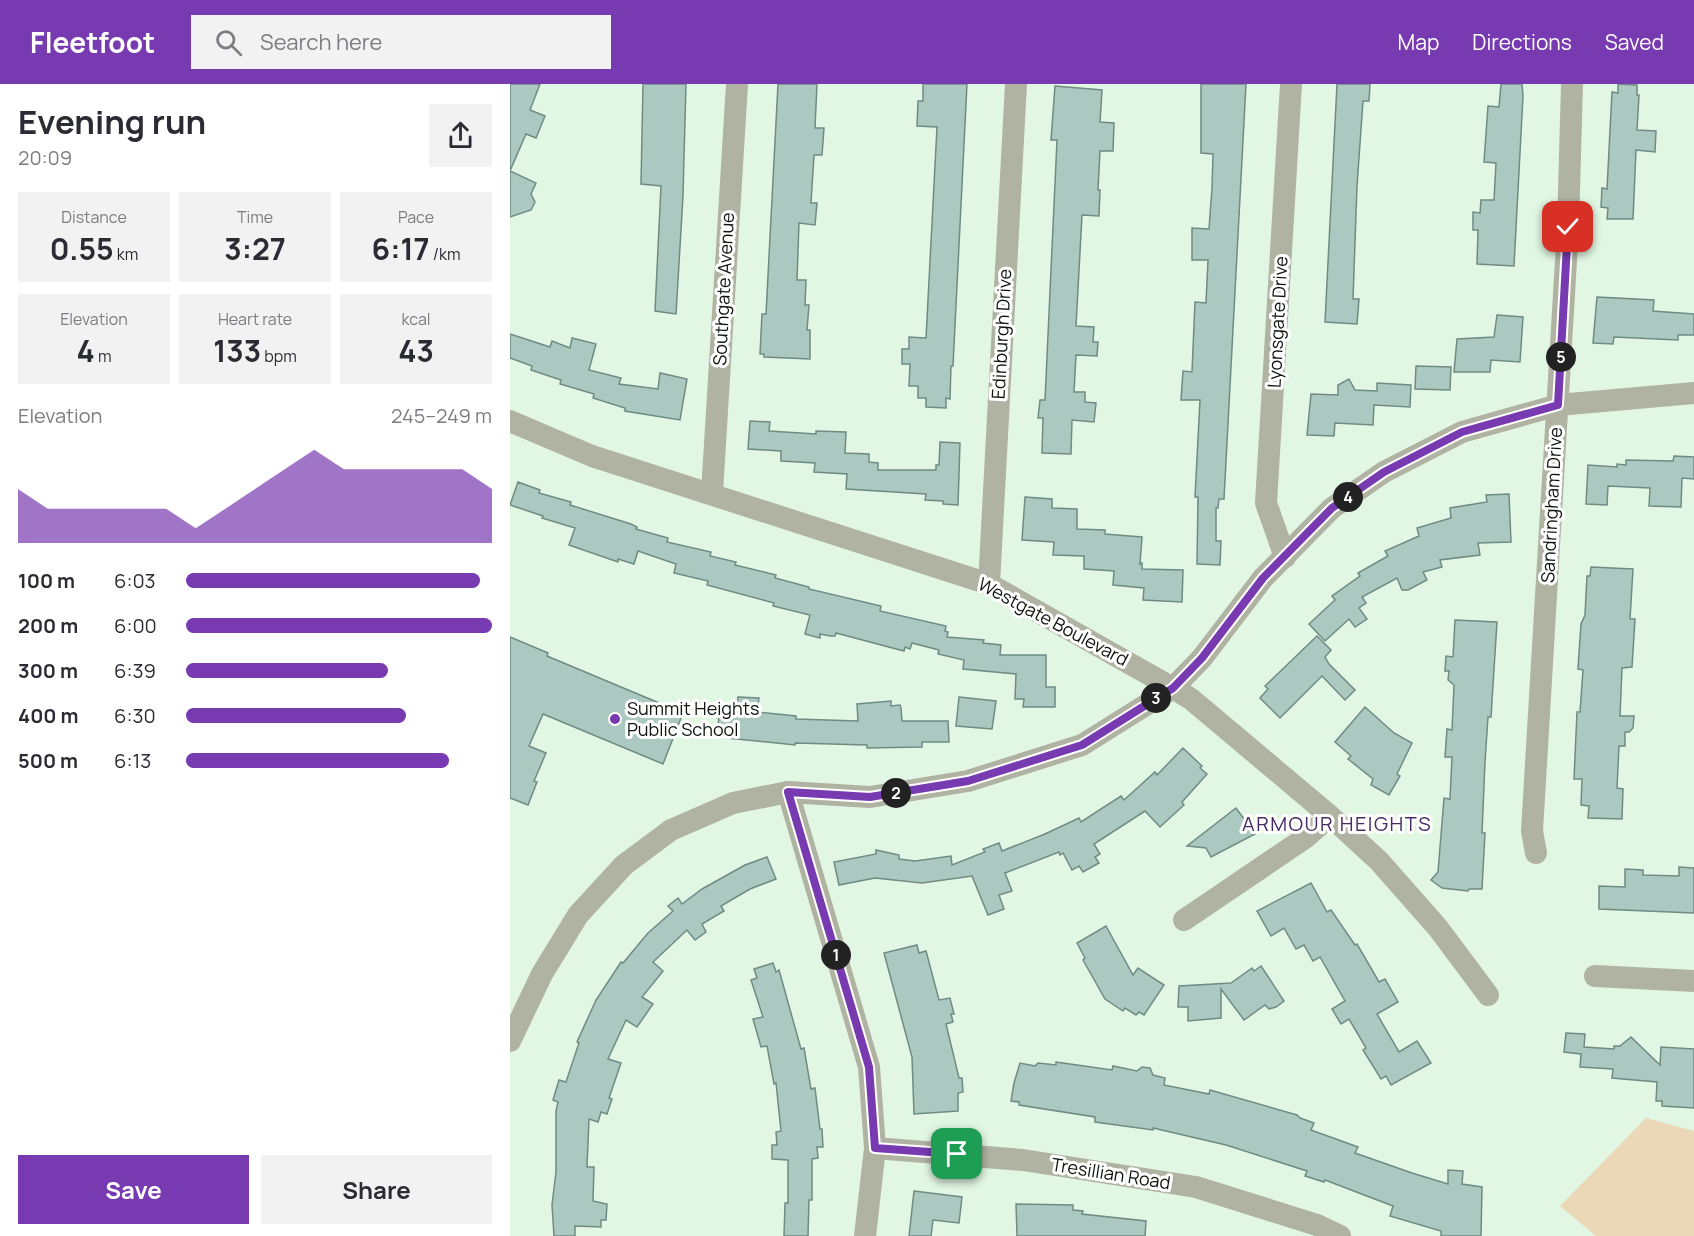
<!DOCTYPE html>
<html lang="en">
<head>
<meta charset="utf-8">
<style>
  :root { --surface:#fff; --page:#f2f2f3; --text:#2b2b33; --muted:#7c7c81; --accent:#783ab0 }
  body { margin:0; font-family:Manrope,sans-serif; background:var(--page); color:var(--text); height:100vh; display:flex; flex-direction:column; font-size:22px; white-space:nowrap }
  * { box-sizing:border-box; margin:0 }
  p { font-size:20px; color:var(--muted) }
  .icon { flex:none; width:33px; height:33px; fill:none; stroke:currentColor; stroke-width:2; stroke-linecap:round; stroke-linejoin:round }
  .map { position:relative; flex:1; overflow:hidden }
  .drawer { display:flex; flex-direction:column; background:var(--surface); width:510px }
  .drawer>* { flex:none }
  .pin { position:absolute; display:grid; place-items:center; width:51px; height:51px; color:#fff; margin:-26px; border-radius:12px; box-shadow:0 3px 9px #0006 }
  .km { position:absolute; width:30px; height:30px; margin:-15px; border-radius:50%; background:#222; color:#fff; font-size:16px; line-height:30px; text-align:center }
  .round { display:grid; place-items:center; flex:none; width:63px; height:63px; border-radius:0px; background:var(--page) }
  .head { display:flex; align-items:center; justify-content:space-between; height:102px; padding:0 18px }
  h1 { font-size:33px; font-weight:700; line-height:45px }
  .metrics { display:grid; grid-template-columns:repeat(3,1fr); gap:9px; height:102px; padding:6px 18px }
  .metrics div { display:grid; align-content:center; border-radius:0px; background:var(--page); text-align:center }
  .metrics b { font-size:30px; font-weight:700 }
  .metrics small { font-size:16px; font-weight:400 }
  .metrics p { font-size:16px }
  .chart { height:168px; padding:12px 18px }
  .chart p { display:flex; justify-content:space-between }
  .chart svg { width:100%; height:108px; margin-top:6px; fill:var(--accent); opacity:.7 }
  .action { display:flex; gap:12px; margin-top:auto; padding:12px 18px }
  .action a { flex:1; height:69px; border-radius:0px; background:var(--accent); color:#fff; font-size:24px; font-weight:700; line-height:69px; text-align:center }
  .action a+a { background:var(--page); color:var(--text) }
  ul { padding:0 18px; list-style:none; font-size:20px }
  li { display:grid; grid-template-columns:96px 72px 1fr; align-items:center; height:45px }
  li i { height:15px; border-radius:8px; background:var(--accent) }
  header { display:flex; align-items:center; gap:36px; box-sizing:border-box; height:84px; padding:0 30px; background:var(--accent); color:#fff }
  header strong { font-size:28px }
  nav { display:flex; gap:33px; margin-inline-start:auto; font-size:21px }
  .search { width:420px; height:54px; background:var(--page); display:flex; align-items:center; gap:15px; box-sizing:border-box; padding:0 21px; border-radius:0px; color:var(--muted); font-size:22px }
  main { display:flex; flex:1; min-height:0 }
  .map>svg:first-child { display:block }
  .green { fill:#ead8b6 }
  .building { fill:#abc8c1; stroke:#6f8b84; stroke-width:1.5 }
  .lines { fill:none; stroke-linecap:round; stroke-linejoin:round }
  .minor { stroke:#b0b3a2; stroke-width:22 }
  .route-casing { stroke:#fff; stroke-width:12 }
  .route { stroke:#783ab0; stroke-width:8 }
  .poi-dot { fill:#783ab0; stroke:#fff; stroke-width:2 }
  .labels { text-anchor:middle; stroke-width:6; stroke-linejoin:round; paint-order:stroke }
  .street-label { font-size:18px; fill:#0d140e; stroke:#fff }
  .poi-label { font-size:18px; fill:#0d140e; stroke:#fff; text-anchor:start }
  .neighbourhood-label { font-size:20px; letter-spacing:1.5px; fill:#482b65; stroke:#fff }
</style>
</head>
<body>
<header>
<strong>Fleetfoot</strong>
<div class="search"><svg class="icon" aria-label="search" viewBox="0 0 24 24"><circle cx="10" cy="10" r="6"/><path d="M15 15l6 6"/></svg>Search here</div>
<nav><a>Map</a><a>Directions</a><a>Saved</a></nav>
</header>
<main>
<section class="drawer">
<div class="head"><div><h1>Evening run</h1><p>20:09</p></div><a class="round"><svg class="icon" aria-label="share" viewBox="0 0 24 24"><path d="M12 15V3M7 8l5-5 5 5M5 13v7h14v-7"/></svg></a></div>
<div class="metrics">
<div><p>Distance</p><b>0.55<small> km</small></b></div>
<div><p>Time</p><b>3:27</b></div>
<div><p>Pace</p><b>6:17<small> /km</small></b></div>
</div>
<div class="metrics">
<div><p>Elevation</p><b>4<small> m</small></b></div>
<div><p>Heart rate</p><b>133<small> bpm</small></b></div>
<div><p>kcal</p><b>43</b></div>
</div>
<div class="chart"><p><span>Elevation</span>245–249 m</p>
<svg viewBox="0 0 160 44" preserveAspectRatio="none"><path d="M0 44V22L10 30L20 30L30 30L40 30L50 30L60 38L70 30L80 22L90 14L100 6L110 14L120 14L130 14L140 14L150 14L160 22V44z"/></svg>
</div>
<ul>
<li><b>100 m</b>6:03<i style="width:96%"></i></li>
<li><b>200 m</b>6:00<i style="width:100%"></i></li>
<li><b>300 m</b>6:39<i style="width:66%"></i></li>
<li><b>400 m</b>6:30<i style="width:72%"></i></li>
<li><b>500 m</b>6:13<i style="width:86%"></i></li>
</ul>
<div class="action"><a>Save</a><a>Share</a></div>
</section>
<div class="map">
<svg width="1184" height="1152" viewBox="0 0 1184 1152">
  <rect width="100%" height="100%" fill="#e2f7e3"/>
  <polygon class="green" points="1136,1034 1184,1047 1184,1152 1086,1152 1050,1122"/>
  <g class="building">
    <polygon points="0,0 30,0 20,26 35,32 26,54 16,50 0,87 26,99 21,110 25,118 21,126 0,133"/>
    <polygon points="133,0 176,0 173,112 166,230 145,227 151,102 131,100"/>
    <polygon points="268,0 307,0 305,44 314,44 312,71 304,71 301,119 307,119 305,141 289,139 287,196 296,196 295,221 299,221 297,246 300,246 300,275 254,273 254,270 250,270 252,230 256,230"/>
    <polygon points="413,0 457,0 443,282 441,282 440,315 436,314 436,324 416,323 416,314 408,314 408,302 399,302 400,280 392,280 392,265 399,265 399,253 416,254 427,43 407,42 408,17 413,17"/>
    <polygon points="691,0 736,0 714,415 709,415 708,424 706,424 706,457 711,457 710,481 687,480 688,413 685,413 690,316 671,316 673,287 682,288 685,218 696,219 698,176 682,176 682,144 699,145 702,104 703,70 691,69"/>
    <polygon points="827,0 860,0 859,17 853,17 847,102 843,215 849,215 847,240 815,238"/>
    <polygon points="991,0 1012,0 1013,12 1004,182 967,180 968,146 963,146 963,128 970,129 971,116 984,116 986,79 974,78 978,22 989,23"/>
    <polygon points="1108,0 1127,1 1127,11 1129,11 1127,46 1146,47 1145,68 1126,66 1123,135 1097,135 1098,124 1091,123 1092,104 1097,105 1102,8 1108,9"/>
    <polygon points="545,2 592,6 590,38 604,39 603,67 590,67 588,106 590,106 589,132 572,131 566,242 584,243 583,258 588,258 587,272 566,271 564,308 575,308 575,318 586,319 584,338 562,336 561,370 532,369 533,334 528,334 530,316 535,316 547,56 541,56"/>
    <polygon points="1087,213 1144,216 1143,227 1184,230 1184,251 1168,251 1168,256 1104,253 1103,260 1083,259"/>
    <polygon points="987,231 1013,233 1010,278 981,276 980,288 944,288 947,255 984,253"/>
    <polygon points="0,250 40,263 42,257 60,264 62,254 86,260 79,286 111,294 109,300 148,305 150,289 177,295 170,336 115,327 115,324 83,314 84,310 50,300 51,296 21,286 22,282 0,274"/>
    <polygon points="906,282 941,283 940,306 905,305"/>
    <polygon points="839,295 845,306 867,307 867,299 901,301 900,323 864,321 863,341 825,339 824,352 797,351 801,310 828,311 828,301"/>
    <polygon points="240,337 260,338 259,347 306,350 306,347 336,348 335,369 359,370 359,378 368,379 368,386 426,386 426,381 429,381 430,358 450,359 448,421 433,420 433,417 415,416 416,410 336,405 337,390 304,388 305,379 271,377 271,367 238,365"/>
    <polygon points="1164,372 1184,373 1184,395 1172,394 1171,423 1139,422 1140,404 1098,402 1097,421 1076,420 1078,381 1107,383 1107,380 1116,381 1116,376 1163,377"/>
    <polygon points="8,398 30,406 29,409 61,418 60,421 121,440 127,443 126,445 158,454 157,458 201,468 200,472 226,478 225,481 266,491 265,494 299,503 299,505 371,522 370,527 436,542 435,547 438,548 437,553 474,556 473,559 491,561 490,571 536,571 536,603 545,603 545,623 513,623 514,615 505,615 506,590 453,585 454,576 428,570 429,566 402,559 400,565 395,563 394,567 326,549 325,552 320,552 310,550 310,554 295,550 300,531 263,522 264,519 197,501 198,497 164,489 166,480 128,467 124,480 108,475 108,478 59,461 65,444 32,434 33,432 0,421"/>
    <polygon points="999,410 1001,458 968,459 970,471 930,476 932,483 913,488 917,496 898,506 892,506 887,494 852,513 856,519 849,524 857,535 845,543 839,535 815,557 799,540 825,516 822,512 850,492 848,489 878,472 875,467 909,452 907,444 941,434 940,424 977,418 976,411"/>
    <polygon points="515,413 542,415 542,424 567,425 567,445 595,446 595,450 632,453 630,480 632,479 632,485 673,486 672,518 633,516 634,504 603,501 604,487 574,485 574,472 543,471 544,458 512,456"/>
    <polygon points="1081,483 1123,485 1120,535 1125,535 1122,583 1112,584 1110,632 1124,632 1123,644 1119,648 1115,648 1115,662 1109,662 1107,704 1113,705 1112,735 1078,734 1079,722 1071,721 1072,695 1064,695 1067,628 1070,628 1073,586 1068,585 1071,540 1075,531 1077,492 1080,492"/>
    <polygon points="945,536 987,538 981,633 978,633 975,678 972,749 975,749 972,805 959,805 958,807 932,804 921,796 928,788 934,714 940,715 942,673 935,673 937,645 942,646 944,601 938,596 939,587 935,587 936,572 943,573"/>
    <polygon points="807,552 821,566 815,573 819,580 845,606 835,616 812,592 770,634 750,614 758,605 755,602"/>
    <polygon points="0,553 38,569 37,572 173,629 153,680 33,630 19,662 36,669 24,697 27,698 18,721 0,714"/>
    <polygon points="228,613 249,614 247,628 286,632 286,635 348,637 347,620 381,617 381,622 390,621 391,624 392,637 438,637 439,658 412,658 412,663 357,664 357,661 285,659 285,661 217,654 217,648 208,646 209,628 226,629"/>
    <polygon points="449,613 486,617 482,645 446,642"/>
    <polygon points="855,623 884,649 902,659 887,690 890,692 879,711 861,701 863,695 838,675 841,672 825,658"/>
    <polygon points="673,664 692,682 690,684 697,690 672,718 674,721 650,743 635,727 584,760 590,770 585,773 589,779 573,788 569,782 562,786 553,769 550,771 549,768 495,789 502,807 489,811 494,825 478,831 462,792 412,799 365,794 329,801 324,778 366,770 366,766 389,771 389,775 405,777 441,772 442,781 475,768 473,765 489,759 492,767 535,750 569,734 571,738 611,712 614,716 645,688 647,691"/>
    <polygon points="726,724 745,750 701,773 696,764 677,762"/>
    <polygon points="257,773 266,795 240,805 211,822 214,827 192,840 196,848 185,856 177,846 143,878 153,887 132,913 143,920 127,943 116,936 98,975 111,979 99,1014 102,1015 97,1030 91,1028 88,1038 79,1035 77,1083 84,1083 83,1117 97,1120 96,1136 91,1136 91,1143 65,1142 65,1152 44,1152 42,1121 46,1088 46,1027 48,1018 43,1016 49,996 56,998 69,959 67,958 86,916 111,878 113,879 138,849 163,827 158,822 168,814 172,820 192,805 235,781"/>
    <polygon points="1169,783 1184,784 1184,829 1089,825 1089,802 1115,803 1115,785 1133,786 1133,791 1169,792"/>
    <polygon points="801,799 817,828 821,826 845,861 847,860 869,898 875,895 888,918 867,930 889,968 907,957 921,979 881,1001 876,992 871,995 853,966 856,964 839,935 831,940 822,925 835,917 810,873 803,877 794,861 786,865 774,844 761,852 747,827"/>
    <polygon points="596,842 623,891 628,884 654,901 634,931 629,928 626,931 615,924 613,927 595,915 573,876 575,874 567,859"/>
    <polygon points="407,861 409,869 416,867 429,916 440,914 444,930 441,930 443,938 436,940 449,994 452,994 453,1008 448,1009 448,1027 404,1030 402,973 374,869"/>
    <polygon points="263,879 266,888 269,886 291,965 294,964 301,1005 305,1004 310,1045 312,1045 313,1063 307,1063 308,1074 302,1075 302,1116 299,1116 298,1152 274,1152 275,1119 278,1119 278,1076 262,1075 262,1061 267,1061 266,1048 271,1047 266,999 264,1000 257,962 251,963 243,935 253,933 241,896 247,894 244,885"/>
    <polygon points="751,882 774,917 766,923 759,925 755,921 734,936 711,905 711,934 678,937 678,923 668,923 669,902 721,899 742,884 744,887"/>
    <polygon points="1056,949 1075,950 1074,963 1104,965 1104,962 1110,962 1121,953 1150,981 1151,963 1184,965 1184,1024 1152,1022 1152,1017 1146,1017 1147,998 1102,994 1103,985 1070,983 1071,970 1054,968"/>
    <polygon points="546,978 602,986 603,982 627,987 632,983 640,984 643,991 655,994 654,1001 699,1010 700,1006 787,1031 790,1034 804,1039 801,1046 848,1063 845,1069 902,1089 938,1100 938,1086 953,1087 952,1100 972,1103 971,1152 931,1152 931,1147 880,1132 883,1122 815,1096 814,1098 795,1092 797,1087 716,1061 643,1044 643,1046 585,1038 585,1033 509,1021 509,1018 501,1017 504,999 510,979 525,982 528,979 546,981"/>
    <polygon points="404,1107 452,1113 449,1139 423,1136 421,1152 399,1152"/>
    <polygon points="506,1120 563,1121 563,1126 573,1127 572,1130 636,1137 635,1152 507,1152"/>
  </g>
  <g class="lines">
    <g class="minor">
      <polyline points="0,337 82,372 479,500 663,604 681,615 820,732 869,777 928,844 978,911"/>
      <polyline points="202,409 227,0"/>
      <polyline points="775,473 756,419 781,0"/>
      <polyline points="479,500 506,0"/>
      <polyline points="278,708 359,983 365,1064 355,1152"/>
      <polyline points="1026,769 1022,747 1058,143 1062,0"/>
      <polyline points="674,836 795,754 820,732"/>
      <polyline points="1085,892 1184,897"/>
      <polyline points="0,957 32,890 68,831 114,781 161,746 223,719 278,708 360,713 458,697 572,661 663,604 692,574 753,494 822,424 874,388 952,348 1048,321 1184,309"/>
      <polyline points="365,1064 513,1076 686,1103 807,1141 830,1152"/>
    </g>
  </g>
  <g class="lines">
    <g class="route-casing">
      <polyline id="route" points="447,1070 365,1064 359,983 278,708 360,713 458,697 572,661 663,604 692,574 753,494 822,424 874,388 952,348 1048,321 1058,143"/>
    </g>
    <use href="#route" class="route"/>
  </g>
  <circle class="poi-dot" cx="105" cy="635" r="6"/>
  <g class="labels">
    <g class="street-label">
      <text transform="translate(214 205) rotate(-87)" y="6">Southgate Avenue</text>
      <text transform="translate(768 238) rotate(-87)" y="6">Lyonsgate Drive</text>
      <text transform="translate(492 250) rotate(-87)" y="6">Edinburgh Drive</text>
      <text transform="translate(1042 421) rotate(-87)" y="6">Sandringham Drive</text>
      <text transform="translate(543 538) rotate(28)" y="6">Westgate Boulevard</text>
      <text transform="translate(601 1090) rotate(9)" y="6">Tresillian Road</text>
    </g>
    <g class="poi-label">
      <text x="117" y="631">Summit Heights<tspan x="117" dy="21">Public School</tspan></text>
    </g>
    <g class="neighbourhood-label">
      <text x="827" y="747">ARMOUR HEIGHTS</text>
    </g>
  </g>
</svg>
<div class="pin" style="left:447px;top:1070px;background:#1e9e55"><svg class="icon" aria-label="arrive" viewBox="0 0 24 24"><path d="M6 21V4h12l-3 4 3 4H6"/></svg></div>
<div class="pin" style="left:1058px;top:143px;background:#d93025"><svg class="icon" aria-label="check" viewBox="0 0 24 24"><path d="M5 12l5 5 9-10"/></svg></div>
<b class="km" style="left:326px;top:871px">1</b>
<b class="km" style="left:386px;top:709px">2</b>
<b class="km" style="left:646px;top:614px">3</b>
<b class="km" style="left:838px;top:413px">4</b>
<b class="km" style="left:1051px;top:273px">5</b>
</div>
</main>
</body>
</html>
